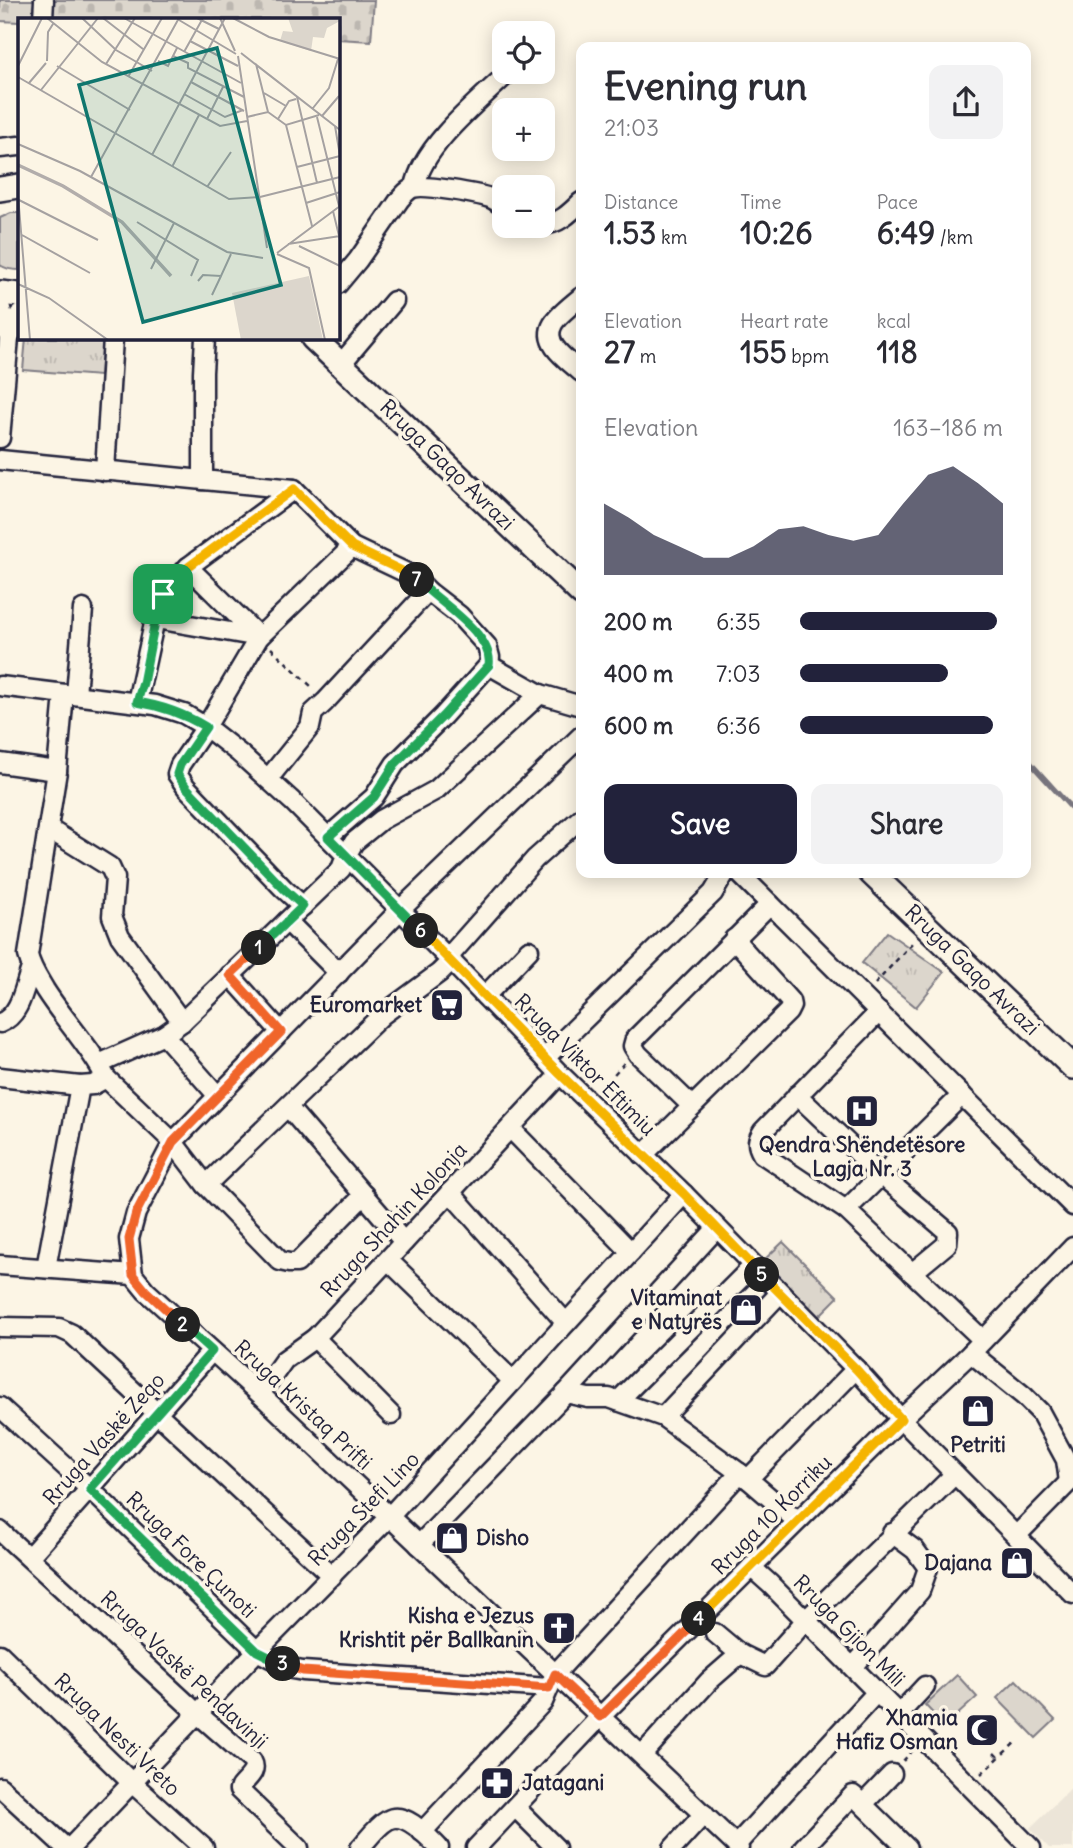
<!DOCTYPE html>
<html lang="en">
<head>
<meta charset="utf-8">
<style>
  :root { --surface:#fff; --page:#f2f2f3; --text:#2b2b33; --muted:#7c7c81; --accent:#22223b }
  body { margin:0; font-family:Delius,sans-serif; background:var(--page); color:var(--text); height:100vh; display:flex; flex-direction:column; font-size:26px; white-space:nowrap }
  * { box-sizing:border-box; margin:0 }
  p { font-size:23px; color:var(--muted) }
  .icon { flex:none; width:38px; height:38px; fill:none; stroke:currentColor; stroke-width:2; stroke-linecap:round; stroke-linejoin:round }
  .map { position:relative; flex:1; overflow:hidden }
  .side { position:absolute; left:576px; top:42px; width:455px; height:836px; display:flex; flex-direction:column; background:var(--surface); border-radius:14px; box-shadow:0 4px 18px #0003 }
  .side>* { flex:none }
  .fabs { position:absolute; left:492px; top:21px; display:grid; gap:14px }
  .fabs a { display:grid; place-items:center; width:63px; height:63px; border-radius:14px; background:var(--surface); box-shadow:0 4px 18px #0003; font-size:35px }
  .pin { position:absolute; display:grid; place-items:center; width:60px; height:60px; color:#fff; margin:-30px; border-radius:14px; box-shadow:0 4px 10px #0006 }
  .km { position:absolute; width:35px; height:35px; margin:-18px; border-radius:50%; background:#222; color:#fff; font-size:19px; line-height:35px; text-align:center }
  .round { display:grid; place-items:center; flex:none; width:74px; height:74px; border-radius:14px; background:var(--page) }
  .summary { display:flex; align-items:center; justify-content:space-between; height:119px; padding:0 28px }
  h1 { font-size:38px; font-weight:700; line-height:52px }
  .metrics { display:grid; grid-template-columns:repeat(3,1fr); gap:10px; height:119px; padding:7px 28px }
  .metrics div { display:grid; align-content:center }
  .metrics b { font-size:30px; font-weight:700 }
  .metrics small { font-size:19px; font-weight:400 }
  .metrics p { font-size:19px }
  .chart { height:196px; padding:14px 28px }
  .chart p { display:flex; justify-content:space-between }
  .chart svg { width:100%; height:126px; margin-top:7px; fill:var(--accent); opacity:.7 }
  .cta { display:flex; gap:14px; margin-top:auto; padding:14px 28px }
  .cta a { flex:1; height:80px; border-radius:14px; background:var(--accent); color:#fff; font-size:28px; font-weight:700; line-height:80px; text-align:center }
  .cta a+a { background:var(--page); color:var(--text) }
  ul { padding:0 28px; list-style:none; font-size:23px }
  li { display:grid; grid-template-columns:112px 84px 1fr; align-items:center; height:52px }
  li i { height:18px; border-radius:9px; background:var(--accent) }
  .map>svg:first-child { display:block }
  .built { fill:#ece5d8 }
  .grass { fill:#dcd6cc; stroke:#7f7c84; stroke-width:2 }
  .cemetery { fill:url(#cemetery-stones); stroke:#7f7c84; stroke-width:2 }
  .park { fill:url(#park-tufts); stroke:#7f7c84; stroke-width:2 }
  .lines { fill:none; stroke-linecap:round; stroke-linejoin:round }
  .stream { stroke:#78757e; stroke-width:5 }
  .minor-casing { stroke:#22223b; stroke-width:23 }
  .major-casing { stroke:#22223b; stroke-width:28 }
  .path { stroke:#22223b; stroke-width:2.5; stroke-dasharray:5 5; stroke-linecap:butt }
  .minor { stroke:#fcf5e5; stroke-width:18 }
  .major { stroke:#fcf5e5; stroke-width:23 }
  .split-1-casing { stroke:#fff; stroke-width:14 }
  .split-2-casing { stroke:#fff; stroke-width:14 }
  .split-3-casing { stroke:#fff; stroke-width:14 }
  .split-4-casing { stroke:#fff; stroke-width:14 }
  .split-5-casing { stroke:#fff; stroke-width:14 }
  .split-6-casing { stroke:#fff; stroke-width:14 }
  .split-7-casing { stroke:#fff; stroke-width:14 }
  .split-8-casing { stroke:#fff; stroke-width:14 }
  .split-1 { stroke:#22a559; stroke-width:9 }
  .split-2 { stroke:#f0652b; stroke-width:9 }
  .split-3 { stroke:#22a559; stroke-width:9 }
  .split-4 { stroke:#f0652b; stroke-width:9 }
  .split-5 { stroke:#f5b400; stroke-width:9 }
  .split-6 { stroke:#f5b400; stroke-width:9 }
  .split-7 { stroke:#22a559; stroke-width:9 }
  .split-8 { stroke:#f5b400; stroke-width:9 }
  .labels { text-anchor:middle; stroke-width:7; stroke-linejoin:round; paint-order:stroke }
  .street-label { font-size:21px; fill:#22223b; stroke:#fcf5e5 }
  .poi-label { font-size:21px; font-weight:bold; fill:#22223b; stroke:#fcf5e5; text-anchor:end }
  .inset-river { fill:none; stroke:#b2adab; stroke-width:3.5 }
  .inset-road { fill:none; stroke:#a5a1a1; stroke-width:2 }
  .view { fill:#0f766e; fill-opacity:0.15; stroke:#0f766e; stroke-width:3.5 }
  .inset-edge { fill:none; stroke:#22223b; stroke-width:3.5 }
</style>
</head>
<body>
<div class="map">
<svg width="1073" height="1848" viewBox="0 0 1073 1848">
  <defs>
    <pattern id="cemetery-stones" width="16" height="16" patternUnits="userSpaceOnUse" patternTransform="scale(1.75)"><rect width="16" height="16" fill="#dcd6cc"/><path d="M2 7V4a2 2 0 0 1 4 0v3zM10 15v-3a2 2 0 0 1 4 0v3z" fill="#bcb7b0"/></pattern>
    <pattern id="park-tufts" width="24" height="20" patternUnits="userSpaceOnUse" patternTransform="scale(1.75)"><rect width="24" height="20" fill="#dcd6cc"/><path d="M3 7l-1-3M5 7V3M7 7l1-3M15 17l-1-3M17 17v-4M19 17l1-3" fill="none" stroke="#bcb7b0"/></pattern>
  </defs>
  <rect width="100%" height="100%" fill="#fcf5e5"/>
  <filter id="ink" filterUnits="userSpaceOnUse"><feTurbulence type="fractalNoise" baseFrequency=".0143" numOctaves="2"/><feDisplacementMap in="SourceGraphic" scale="14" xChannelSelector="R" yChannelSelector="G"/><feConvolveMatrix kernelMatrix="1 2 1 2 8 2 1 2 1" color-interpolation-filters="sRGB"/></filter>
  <g filter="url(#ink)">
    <polygon class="built" points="1073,1786 1073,1848 1049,1848 1030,1828"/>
    <g class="grass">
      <path d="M11 213H19V270C12 270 6 269 0 265V218Z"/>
      <polygon points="957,1675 977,1697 945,1726 925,1705"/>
      <polygon points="1016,1680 1055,1720 1036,1738 997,1698"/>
    </g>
    <polygon class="cemetery" points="0,0 374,0 371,41 338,39 338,19 19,19 19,22 0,21"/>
    <g class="park">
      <polygon points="26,338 103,338 100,376 23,370"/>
      <polygon points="887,932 944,972 916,1007 862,963"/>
      <polygon points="783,1242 838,1297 818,1317 763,1261"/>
    </g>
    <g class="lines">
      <polyline class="stream" points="1026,758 1073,810"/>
      <g class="minor-casing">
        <g id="minor">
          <polyline points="43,19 44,0"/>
          <polyline points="0,148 19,146"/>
          <path d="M415 187C422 146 480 100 509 72"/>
          <path d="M542 225C559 224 570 213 581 202"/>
          <path d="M338 284 358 260 400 199C404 195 407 190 413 188 424 184 478 194 490 198 495 200 500 204 504 207"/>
          <path d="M581 297C573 304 558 315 553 324 541 344 569 361 581 372"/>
          <polyline points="0,305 9,338"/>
          <polyline points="341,364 394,301"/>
          <polyline points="0,438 9,338 16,325 19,315"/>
          <polyline points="0,460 294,489"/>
          <polyline points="105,471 113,338"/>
          <polyline points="203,480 203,372 205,338"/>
          <polyline points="156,619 259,637 188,567"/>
          <polyline points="489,665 540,694 581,706"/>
          <polyline points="0,686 155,705 184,714 206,727 239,753 292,801 451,961 560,1074 684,1194 856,1369 901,1419 1073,1594"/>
          <path d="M64 694 57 771 28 955C31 968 38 978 45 990 64 1020 90 1046 106 1078L173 1142 206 1185 382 1015 439 973 451 961 452 953 535 859 581 818"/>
          <polyline points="76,695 83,609"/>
          <polyline points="137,702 158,605 163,594 188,567 294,489 352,547 415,577 428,591 459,615 487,646 490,657 489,665 443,716 395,764 374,797 328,837"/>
          <polyline points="0,763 57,771"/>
          <polyline points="268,779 310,727 313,713 325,702 428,591"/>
          <polyline points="49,829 110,867 115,878 112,916 120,936 182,1022"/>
          <polyline points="739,873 1073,1206"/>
          <polyline points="303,906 284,889 186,787 177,774 180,765 206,727 259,637 352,547"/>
          <polyline points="287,921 339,973"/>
          <polyline points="230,975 281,1032"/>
          <polyline points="485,996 529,950"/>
          <path d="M0 1023C21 1015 24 987 31 968"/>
          <polyline points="164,1035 218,1096"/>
          <polyline points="545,1058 713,893 725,873"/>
          <polyline points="99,1064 164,1035 182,1022 341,869 346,856 354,842 381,820 436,790 540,694"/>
          <polyline points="0,1077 80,1086 93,1085 106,1078"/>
          <polyline points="797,1095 881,1175 948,1232 947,1244 912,1273"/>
          <polyline points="962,1095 846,1210 983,1340"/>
          <polyline points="692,1106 638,1054 633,1046 635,1039 770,904"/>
          <polyline points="288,1107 404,1242"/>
          <polyline points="510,1128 631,1252"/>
          <polyline points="643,1155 788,1012 791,1006 790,1001 734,939"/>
          <polyline points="206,1185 280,1261 289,1263 297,1263 364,1195"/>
          <polyline points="450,1192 566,1323"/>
          <path d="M846 1210 762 1154C756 1144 757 1140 763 1131L879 1012"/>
          <polyline points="388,1260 513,1381"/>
          <polyline points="0,1265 133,1275 146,1291 260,1394 739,1848"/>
          <polyline points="46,1268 80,1086"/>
          <polyline points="133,1275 129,1239 136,1213 173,1142 400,910 581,736"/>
          <polyline points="0,1327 59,1328 72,1334 332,1576"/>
          <polyline points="315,1338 391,1415"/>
          <polyline points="971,1353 1024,1396 1040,1412 1066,1460 1069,1482"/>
          <polyline points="566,1393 717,1228"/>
          <polyline points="260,1394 284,1360 315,1338 560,1074"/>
          <polyline points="618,1401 753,1266"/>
          <polyline points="0,1407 90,1489 257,1651 292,1669 303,1671 549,1688"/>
          <polyline points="663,1417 780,1293"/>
          <polyline points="748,1479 856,1369"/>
          <path d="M0 1531 198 1714 252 1761C258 1772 247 1778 240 1787L239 1790 299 1848"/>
          <polyline points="1016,1536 1073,1478"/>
          <polyline points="419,1545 566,1393 588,1398 609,1398 663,1417 748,1479 790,1515 800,1519"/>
          <polyline points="29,1557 212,1351"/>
          <polyline points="751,1567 770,1584 1031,1848"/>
          <polyline points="715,1633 740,1654"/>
          <polyline points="0,1654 131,1782 204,1848"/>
          <polyline points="853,1667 920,1591 928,1568 915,1550 892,1533"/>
          <polyline points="899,1714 925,1686"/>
          <polyline points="642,1755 709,1681 740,1654 765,1666 806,1620 955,1474"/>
          <polyline points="0,1787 66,1848"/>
          <polyline points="863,1804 892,1774"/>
          <polyline points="515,1807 556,1848"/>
          <polyline points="422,1832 543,1702 555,1674 740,1473"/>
          <polyline points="736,1845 877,1692"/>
          <polyline points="70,1848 257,1651 389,1517 684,1194"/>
          <path d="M360 1848C368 1839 377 1826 388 1820 405 1810 428 1837 439 1848"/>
          <polyline points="476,1848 600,1717 901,1419 971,1353 1073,1247"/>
          <polyline points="673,1848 704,1814"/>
          <polyline points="803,1848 853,1795 907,1848"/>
        </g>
      </g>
      <g class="major-casing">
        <g id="major">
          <polyline points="0,189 19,186"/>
          <polyline points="0,293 19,295"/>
          <polyline points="313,338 581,593"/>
          <polyline points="871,873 1073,1067"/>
        </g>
      </g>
      <g class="path">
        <polyline points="271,648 314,689"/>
        <polyline points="875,984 913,942"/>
        <polyline points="601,1089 624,1063"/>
        <polyline points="994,1753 999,1758"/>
        <polyline points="903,1761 913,1750"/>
        <polyline points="981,1774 1017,1741"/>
      </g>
      <use href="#minor" class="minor"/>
      <use href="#major" class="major"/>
    </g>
  </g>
  <g class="lines" filter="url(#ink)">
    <g class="split-1-casing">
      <path id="split-1" d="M163 594 158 606 143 683 137 702C163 706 184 714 206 727L180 765 177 774 186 787 284 889 303 906 259 948"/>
    </g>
    <g class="split-2-casing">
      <polyline id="split-2" points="183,1325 146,1291 133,1275 129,1239 136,1213 173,1142 281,1032 230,975 259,948"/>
    </g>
    <g class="split-3-casing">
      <polyline id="split-3" points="183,1325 212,1351 90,1489 257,1651 283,1664"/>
    </g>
    <g class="split-4-casing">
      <polyline id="split-4" points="283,1664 303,1671 549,1688 555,1674 600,1717 699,1619"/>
    </g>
    <g class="split-5-casing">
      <polyline id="split-5" points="699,1619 901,1419 856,1369 762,1275"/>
    </g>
    <g class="split-6-casing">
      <polyline id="split-6" points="421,931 560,1074 684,1194 762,1275"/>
    </g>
    <g class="split-7-casing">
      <path id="split-7" d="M417 580C437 601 494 634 489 665L443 716 395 764 374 797 328 837 421 931"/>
    </g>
    <g class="split-8-casing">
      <polyline id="split-8" points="163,594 188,567 294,489 352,547 415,577 417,580"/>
    </g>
    <use href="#split-1" class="split-1"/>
    <use href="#split-2" class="split-2"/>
    <use href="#split-3" class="split-3"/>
    <use href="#split-4" class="split-4"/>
    <use href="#split-5" class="split-5"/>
    <use href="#split-6" class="split-6"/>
    <use href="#split-7" class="split-7"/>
    <use href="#split-8" class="split-8"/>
  </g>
  <defs>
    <g id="supermarket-square" transform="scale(1.75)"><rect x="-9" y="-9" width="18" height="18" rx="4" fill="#22223b" stroke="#fcf5e5"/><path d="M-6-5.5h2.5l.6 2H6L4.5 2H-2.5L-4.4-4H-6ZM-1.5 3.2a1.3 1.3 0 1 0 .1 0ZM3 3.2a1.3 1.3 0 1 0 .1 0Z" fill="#fff"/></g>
    <g id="hospital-square" transform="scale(1.75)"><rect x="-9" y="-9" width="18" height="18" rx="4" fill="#22223b" stroke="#fcf5e5"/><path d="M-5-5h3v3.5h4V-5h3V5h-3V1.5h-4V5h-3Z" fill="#fff"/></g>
    <g id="shop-square" transform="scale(1.75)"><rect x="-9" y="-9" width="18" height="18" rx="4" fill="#22223b" stroke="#fcf5e5"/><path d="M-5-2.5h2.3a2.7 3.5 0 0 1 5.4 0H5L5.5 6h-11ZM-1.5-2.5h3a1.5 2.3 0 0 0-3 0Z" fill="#fff"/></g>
    <g id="church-square" transform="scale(1.75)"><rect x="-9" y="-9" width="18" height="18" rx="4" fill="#22223b" stroke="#fcf5e5"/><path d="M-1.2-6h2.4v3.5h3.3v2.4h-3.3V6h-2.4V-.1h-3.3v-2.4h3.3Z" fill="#fff"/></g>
    <g id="mosque-square" transform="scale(1.75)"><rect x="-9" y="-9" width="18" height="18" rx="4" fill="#22223b" stroke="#fcf5e5"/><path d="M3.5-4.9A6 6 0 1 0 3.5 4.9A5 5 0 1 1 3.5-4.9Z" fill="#fff"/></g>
    <g id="pharmacy-square" transform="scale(1.75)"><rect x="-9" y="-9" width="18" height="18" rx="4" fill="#22223b" stroke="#fcf5e5"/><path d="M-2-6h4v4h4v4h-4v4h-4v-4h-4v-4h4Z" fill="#fff"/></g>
  </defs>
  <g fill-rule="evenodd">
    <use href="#supermarket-square" x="447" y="1005"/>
    <use href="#hospital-square" x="862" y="1111"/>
    <use href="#shop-square" x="746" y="1310"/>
    <use href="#shop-square" x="978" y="1411"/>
    <use href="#shop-square" x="452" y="1538"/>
    <use href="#shop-square" x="1017" y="1563"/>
    <use href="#church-square" x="559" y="1628"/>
    <use href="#mosque-square" x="982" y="1730"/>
    <use href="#pharmacy-square" x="497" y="1783"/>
  </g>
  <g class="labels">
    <g class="street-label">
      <text transform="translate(447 465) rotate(44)" y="7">Rruga Gaqo Avrazi</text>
      <text transform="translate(972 970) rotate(44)" y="7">Rruga Gaqo Avrazi</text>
      <text transform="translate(585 1065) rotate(45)" y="7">Rruga Viktor Eftimiu</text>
      <text transform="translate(394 1220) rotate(-47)" y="7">Rruga Shahin Kolonja</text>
      <text transform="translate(303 1405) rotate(43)" y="7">Rruga Kristaq Prifti</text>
      <text transform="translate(104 1439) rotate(-48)" y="7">Rruga Vaskë Zeqo</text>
      <text transform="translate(364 1509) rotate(-46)" y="7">Rruga Stefi Lino</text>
      <text transform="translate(772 1515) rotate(-45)" y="7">Rruga 10 Korriku</text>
      <text transform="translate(191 1555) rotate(44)" y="7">Rruga Fore Çunoti</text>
      <text transform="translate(849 1631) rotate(45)" y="7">Rruga Gjion Mili</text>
      <text transform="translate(184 1670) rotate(43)" y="7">Rruga Vaskë Pendavinji</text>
      <text transform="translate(117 1735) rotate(44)" y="7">Rruga Nesti Vreto</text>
    </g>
    <g class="poi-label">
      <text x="422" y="1012">Euromarket</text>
      <text x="862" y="1152" text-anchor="middle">Qendra Shëndetësore<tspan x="862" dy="24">Lagja Nr. 3</tspan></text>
      <text x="722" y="1305">Vitaminat<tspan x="722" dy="24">e Natyrës</tspan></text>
      <text x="978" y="1452" text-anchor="middle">Petriti</text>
      <text x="476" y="1545" text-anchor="start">Disho</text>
      <text x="992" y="1570">Dajana</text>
      <text x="534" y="1623">Kisha e Jezus<tspan x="534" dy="24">Krishtit për Ballkanin</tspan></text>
      <text x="958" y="1725">Xhamia<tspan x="958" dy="24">Hafiz Osman</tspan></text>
      <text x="522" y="1790" text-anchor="start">Jatagani</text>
    </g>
  </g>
  <g transform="translate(18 18)">
    <rect width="322" height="322" fill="#fcf5e5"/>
    <path d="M291 258 305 322H223L214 275Z" fill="#dcd6cc"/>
    <path d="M270 0H322V3L309 10 306 20 295 19 293 33 262 23 265 13 275 14Z" fill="#dcd6cc"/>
    <path class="inset-river" d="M0 147 45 168 104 204 153 258"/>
    <path class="inset-road" d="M29 0 84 44 202 108 229 103M64 0 98 32 134 53M85 0 125 31M106 0 223 65M179 0 201 11M202 0 217 33M215 0 251 19 322 41M161 2 218 36M172 23 220 48M166 34 185 0M223 35 322 112M155 38 170 45V50L226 79M220 38 249 230M29 43 30 14 35 6M140 43 150 48 159 30M88 46 117 0M238 46 250 94M0 48 24 0M39 48 112 92M0 59 211 181 242 179 322 159M110 59 144 0M173 64 226 93M11 65 28 45M23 72 80 0M246 75 268 88M166 76 207 99 225 92M279 79 299 165M295 90 311 70 320 41M304 98 321 78M229 99 250 94 268 107 301 97M299 99 321 188M189 101 205 69M260 101 271 83 278 81M268 107 294 208M317 108 322 138M0 126 62 153 209 234 245 240M134 137 207 0M154 149 181 97M279 149 322 138M73 159 161 0M189 169 213 134M0 177 12 322M1 182 80 222M288 185 322 174M315 193 322 222M119 204 180 242 173 258M4 217 72 255M270 226 322 218M281 228 322 248M259 235 322 188M259 236 291 250 307 322M133 251 156 205M180 263 185 257 203 258 213 236M0 266 31 280 90 322M194 277 203 258"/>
    <path class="view" d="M199 30 263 267 125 304 61 67Z"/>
    <rect width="322" height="322" class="inset-edge"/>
  </g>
</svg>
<div class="fabs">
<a><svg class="icon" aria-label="locate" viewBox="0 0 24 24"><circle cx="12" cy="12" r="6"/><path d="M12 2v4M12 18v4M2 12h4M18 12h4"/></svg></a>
<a>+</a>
<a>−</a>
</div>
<div class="pin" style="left:163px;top:594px;background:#1e9e55"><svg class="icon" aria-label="arrive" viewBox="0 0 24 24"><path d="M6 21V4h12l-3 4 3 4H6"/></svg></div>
<b class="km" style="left:259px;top:948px">1</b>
<b class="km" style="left:183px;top:1325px">2</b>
<b class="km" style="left:283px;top:1664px">3</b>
<b class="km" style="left:699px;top:1619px">4</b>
<b class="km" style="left:762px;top:1275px">5</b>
<b class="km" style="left:421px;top:931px">6</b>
<b class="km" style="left:417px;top:580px">7</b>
<section class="side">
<div class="summary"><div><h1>Evening run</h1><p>21:03</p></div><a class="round"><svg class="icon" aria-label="share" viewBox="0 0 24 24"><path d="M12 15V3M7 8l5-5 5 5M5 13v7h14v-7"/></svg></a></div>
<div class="metrics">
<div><p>Distance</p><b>1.53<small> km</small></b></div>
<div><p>Time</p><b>10:26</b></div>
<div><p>Pace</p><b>6:49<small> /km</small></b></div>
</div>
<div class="metrics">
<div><p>Elevation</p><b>27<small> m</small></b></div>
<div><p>Heart rate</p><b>155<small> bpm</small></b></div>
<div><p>kcal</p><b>118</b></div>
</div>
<div class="chart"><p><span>Elevation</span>163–186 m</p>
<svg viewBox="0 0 160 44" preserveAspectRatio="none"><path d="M0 44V19L10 24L20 30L30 34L40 38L50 38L60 34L70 28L80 27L90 30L100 32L110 30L120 19L130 9L140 6L150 12L160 19V44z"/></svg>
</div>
<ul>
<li><b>200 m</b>6:35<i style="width:97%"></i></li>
<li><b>400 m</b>7:03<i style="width:73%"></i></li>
<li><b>600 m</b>6:36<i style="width:95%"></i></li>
</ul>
<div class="cta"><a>Save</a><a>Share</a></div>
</section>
</div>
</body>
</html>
